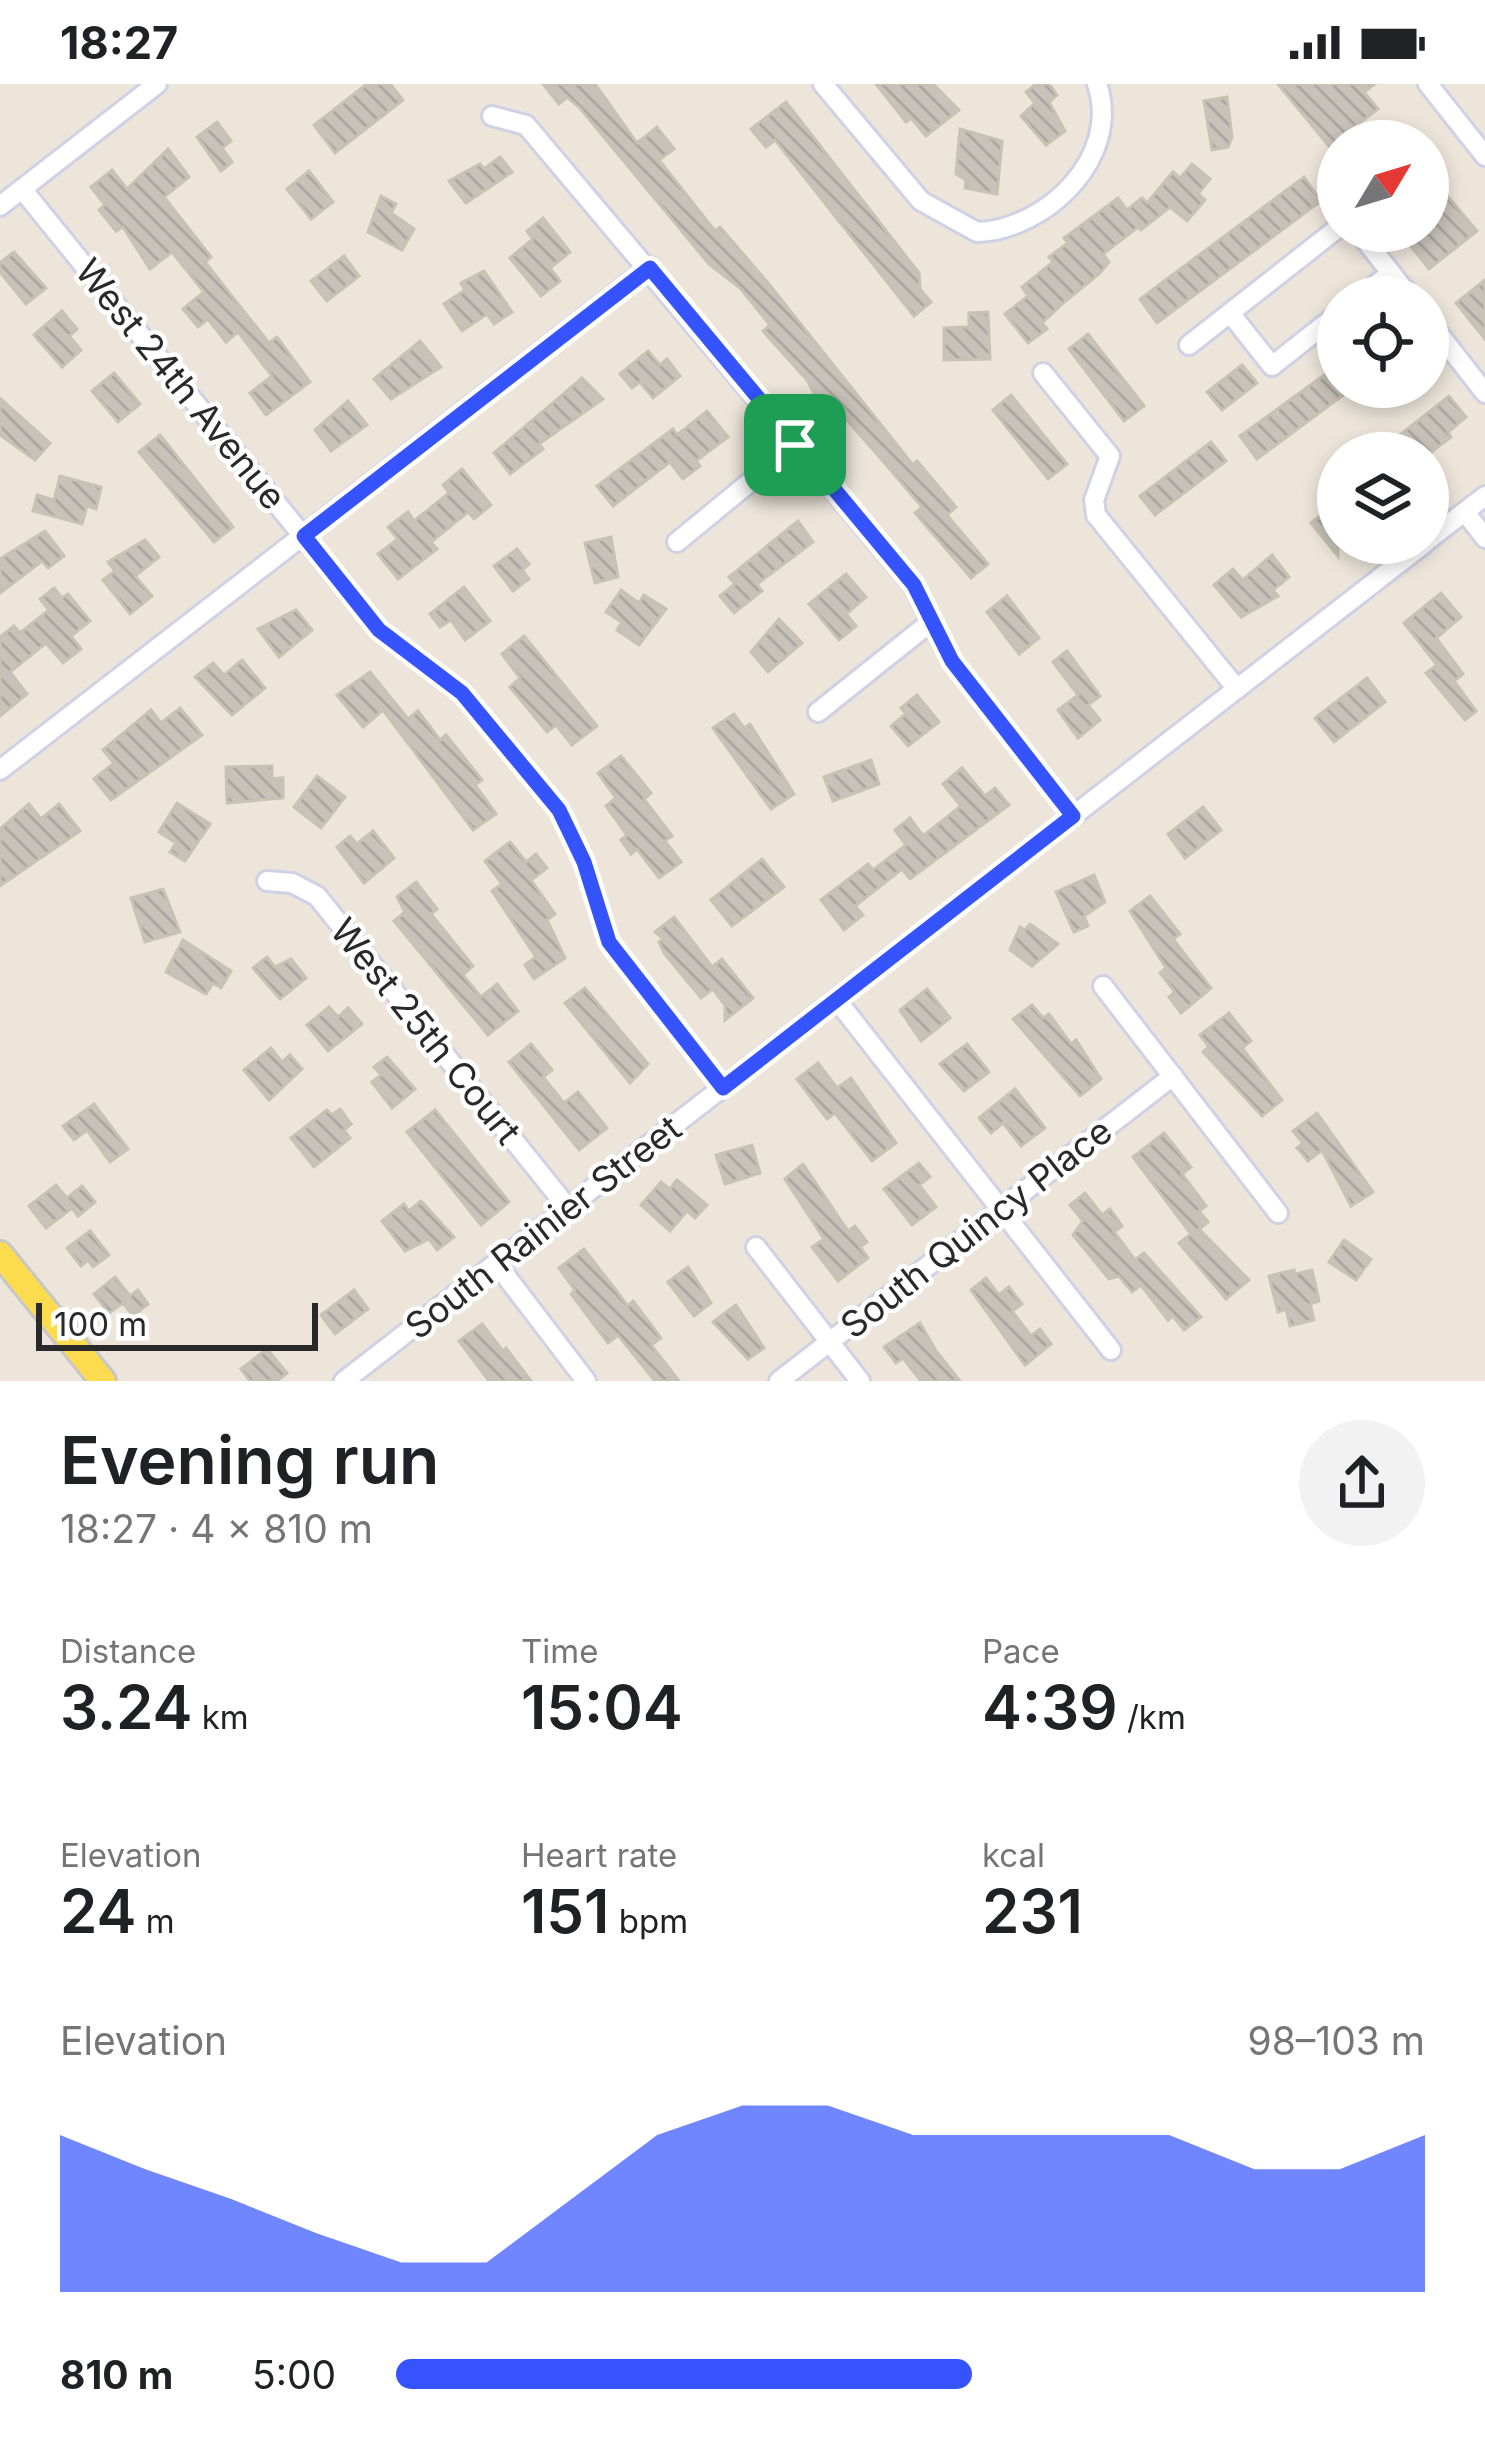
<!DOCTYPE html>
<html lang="en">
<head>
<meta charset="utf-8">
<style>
  :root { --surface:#fff; --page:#f2f2f2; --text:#202124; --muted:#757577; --accent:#3553ff }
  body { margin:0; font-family:Inter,sans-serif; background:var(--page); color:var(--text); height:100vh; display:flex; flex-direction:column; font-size:45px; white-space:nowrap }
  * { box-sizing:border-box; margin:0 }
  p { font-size:39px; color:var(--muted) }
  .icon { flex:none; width:66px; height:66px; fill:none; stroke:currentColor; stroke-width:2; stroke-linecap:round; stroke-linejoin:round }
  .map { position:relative; height:1297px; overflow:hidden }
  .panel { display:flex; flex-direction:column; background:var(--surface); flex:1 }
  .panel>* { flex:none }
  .needle { width:78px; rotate:52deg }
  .buttons { position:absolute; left:1317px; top:36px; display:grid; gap:24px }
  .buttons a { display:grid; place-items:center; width:132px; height:132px; border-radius:50%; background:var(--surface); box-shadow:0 6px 18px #0003; font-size:60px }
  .scale { position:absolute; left:36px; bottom:30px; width:282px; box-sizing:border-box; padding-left:12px; border:6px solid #292929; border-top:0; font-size:33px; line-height:42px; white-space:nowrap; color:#292929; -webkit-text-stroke:9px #fff; paint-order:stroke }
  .pin { position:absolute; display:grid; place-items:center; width:102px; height:102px; color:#fff; margin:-51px; border-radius:24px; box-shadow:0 6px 18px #0006 }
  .round { display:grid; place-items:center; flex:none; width:126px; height:126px; border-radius:63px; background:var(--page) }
  .head { display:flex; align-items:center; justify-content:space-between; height:204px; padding:0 60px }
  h1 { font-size:66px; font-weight:600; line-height:90px }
  .metrics { display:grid; grid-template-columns:repeat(3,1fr); gap:18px; height:204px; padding:12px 60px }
  .metrics div { display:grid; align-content:center }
  .metrics b { font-size:60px; font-weight:600 }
  .metrics small { font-size:33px; font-weight:400 }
  .metrics p { font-size:33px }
  .chart { height:336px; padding:24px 60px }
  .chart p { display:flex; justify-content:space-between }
  .chart svg { width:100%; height:216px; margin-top:12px; fill:var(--accent); opacity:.7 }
  ul { padding:0 60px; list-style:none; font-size:39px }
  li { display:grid; grid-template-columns:192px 144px 1fr; align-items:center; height:90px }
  li i { height:30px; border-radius:15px; background:var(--accent) }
  .status { display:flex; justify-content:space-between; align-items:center; height:84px; padding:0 60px; background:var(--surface); direction:ltr }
  .status svg { height:33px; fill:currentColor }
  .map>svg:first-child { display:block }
  .building { fill:url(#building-back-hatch); stroke:#c8c2b3; stroke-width:3 }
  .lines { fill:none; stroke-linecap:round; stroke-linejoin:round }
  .minor-casing { stroke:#cfd2e4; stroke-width:24 }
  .major-casing { stroke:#c7c7c7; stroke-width:30 }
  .minor { stroke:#fff; stroke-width:18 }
  .major { stroke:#fddb4f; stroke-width:24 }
  .route-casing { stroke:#fff; stroke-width:24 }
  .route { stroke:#3553ff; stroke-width:15 }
  .labels { text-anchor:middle; stroke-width:9; stroke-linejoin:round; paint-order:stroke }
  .street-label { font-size:36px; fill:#292929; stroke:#fff }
</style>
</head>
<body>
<div class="status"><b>18:27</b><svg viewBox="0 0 49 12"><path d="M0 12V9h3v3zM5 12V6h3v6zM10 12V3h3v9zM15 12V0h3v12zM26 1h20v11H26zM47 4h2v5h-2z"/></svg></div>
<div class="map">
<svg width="1485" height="1297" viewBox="0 0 1485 1297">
  <defs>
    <pattern id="building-back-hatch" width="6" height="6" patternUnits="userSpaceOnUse" patternTransform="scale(3)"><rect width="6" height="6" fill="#c8c2ba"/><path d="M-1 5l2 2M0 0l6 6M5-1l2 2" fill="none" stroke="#aca7a0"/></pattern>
  </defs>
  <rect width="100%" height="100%" fill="#ede5da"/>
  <g class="building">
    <polygon points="367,0 390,0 403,16 335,69 314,41"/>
    <polygon points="543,0 595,0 637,59 657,43 674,65 659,76 715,147 720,143 768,199 913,381 917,377 956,423 947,431 988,480 971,494 915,429 922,423 882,376 841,329 832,337 822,324 807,296 763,247 770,241 740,204 709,180 579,23 567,13 559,20"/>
    <polygon points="876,0 933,0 959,26 926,52 911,34 906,38"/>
    <polygon points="1036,0 1049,0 1057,11 1049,18 1065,47 1046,61 1021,32 1035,19 1026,8"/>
    <polygon points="1278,0 1375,0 1364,8 1378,25 1354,43 1365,57 1338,57 1338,73"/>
    <polygon points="1227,13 1232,53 1228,63 1212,66 1204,17"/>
    <polygon points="786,18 919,189 920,205 931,218 914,232 775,56 766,63 751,45"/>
    <polygon points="217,38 231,57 222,64 232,78 221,87 197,53"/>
    <polygon points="960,45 1002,57 997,110 965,104 966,96 956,90"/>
    <polygon points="168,65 189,93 164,113 211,173 205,178 269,259 277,253 310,298 266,331 250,309 272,292 238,248 226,258 208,235 198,243 183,225 204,208 172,168 150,185 123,143 116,147 99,126 105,121 91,103 112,86 127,105"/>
    <polygon points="500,73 512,88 466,119 449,97 480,80 484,85"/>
    <polygon points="1192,80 1210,95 1198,110 1205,116 1187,137 1170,123 1141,146 1138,143 1103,170 1109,178 1100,189 1062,220 1042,239 1047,245 1028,259 1005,230 1028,212 1022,203 1053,178 1049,173 1068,159 1064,154 1118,114 1127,126 1142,114 1147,119 1173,88 1180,94"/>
    <polygon points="309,87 333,118 311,135 287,105"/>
    <polygon points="1428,89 1477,147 1429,185 1409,160 1428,147"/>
    <polygon points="1304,93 1321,117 1157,239 1140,215"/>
    <polygon points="381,112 396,120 391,129 414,145 402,166 368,148"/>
    <polygon points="543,134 570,168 550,184 560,197 541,212 510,174 533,155 527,147"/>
    <polygon points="14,168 46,204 26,220 0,188 0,179"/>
    <polygon points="344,172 359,192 327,217 311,197"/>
    <polygon points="484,187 512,228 494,240 487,230 462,247 444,220 465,206 461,199"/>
    <polygon points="1485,196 1485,255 1456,219"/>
    <polygon points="62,227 77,245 69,252 81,266 62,283 34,251"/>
    <polygon points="988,228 990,275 944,276 944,244 969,243 969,229"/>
    <polygon points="1088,250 1144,322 1124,337 1069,265"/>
    <polygon points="420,257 441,283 391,315 374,295"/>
    <polygon points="648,267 660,281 667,275 680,292 653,314 640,298 632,304 620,290"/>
    <polygon points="1242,281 1257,299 1222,326 1207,308"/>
    <polygon points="1338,281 1338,303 1354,303 1257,375 1240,352"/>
    <polygon points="114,289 140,320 118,338 92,307"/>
    <polygon points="582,294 603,315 539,360 543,365 510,390 494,369"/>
    <polygon points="1011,311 1067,380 1048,395 993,326"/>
    <polygon points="1449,312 1466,333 1448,348 1451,353 1430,369 1377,369"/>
    <polygon points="0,314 50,359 35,376 0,351"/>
    <polygon points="348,317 367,341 331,367 315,346"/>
    <polygon points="707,327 728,353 696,377 700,382 683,395 670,378 613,422 597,402 673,345 677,351"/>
    <polygon points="160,351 233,443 214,458 139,368"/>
    <polygon points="1211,358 1226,377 1155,431 1140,412"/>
    <polygon points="462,385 491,421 474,435 468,428 431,458 437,465 398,495 378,470 398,455 388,443 408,428 414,437 449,409 443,401"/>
    <polygon points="60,392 101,403 96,425 87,422 82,440 33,427 37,411 54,416"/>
    <polygon points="1338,417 1338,472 1311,439"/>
    <polygon points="798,437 813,458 757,500 762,507 734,529 720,512 735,500 729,493"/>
    <polygon points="45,447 64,472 48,484 42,477 0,509 0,475"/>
    <polygon points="611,453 618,493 595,499 585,459"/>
    <polygon points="145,456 159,473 135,492 152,512 130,530 103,496 115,487 108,478"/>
    <polygon points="517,465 529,480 522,486 529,495 513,507 494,482"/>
    <polygon points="1272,471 1289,493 1273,506 1278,512 1241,533 1214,501 1233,485 1243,496"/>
    <polygon points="846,490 866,513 846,530 856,542 839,556 809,520"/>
    <polygon points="464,503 490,537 465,556 451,536 440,543 430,530"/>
    <polygon points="54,504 62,514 68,510 90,537 71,552 81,565 63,579 46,559 10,588 27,610 0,632 0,553 14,542 20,549 49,526 40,515"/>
    <polygon points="621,506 639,519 644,511 666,525 639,561 617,546 622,538 606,528"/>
    <polygon points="1441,509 1461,533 1436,554 1463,590 1454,597 1476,627 1465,636 1426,589 1437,581 1404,539"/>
    <polygon points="1007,512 1039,554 1019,570 987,528"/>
    <polygon points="296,526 312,546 279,573 258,545"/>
    <polygon points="779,535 802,559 768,588 751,568"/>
    <polygon points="524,552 597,642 572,661 556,641 547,648 510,603 520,594 502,570"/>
    <polygon points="1067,567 1100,612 1088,621 1100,636 1078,654 1058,626 1078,611 1053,578"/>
    <polygon points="242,576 265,604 232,631 195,593 213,579 224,591"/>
    <polygon points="370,588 408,635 418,627 440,656 446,651 482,696 475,701 496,730 473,746 383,626 363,643 337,611"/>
    <polygon points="1367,594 1385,618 1334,658 1315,634"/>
    <polygon points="917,611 939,638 908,662 891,642 906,630 901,624"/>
    <polygon points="180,624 202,651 111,716 94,695 114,679 103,666 151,626 161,639"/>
    <polygon points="734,630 744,644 750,640 794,710 771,725 713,644"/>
    <polygon points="621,672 651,709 644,715 672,752 665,757 681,778 659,794 637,765 631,770 621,756 627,751 606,722 616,714 598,689"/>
    <polygon points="871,676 879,700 833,717 824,693"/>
    <polygon points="272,682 272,695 283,694 283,714 227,719 226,683"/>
    <polygon points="962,684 985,712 995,704 1009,721 910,795 902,785 855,822 863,831 844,846 821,816 868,780 873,786 906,761 895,746 910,734 923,752 961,722 943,700"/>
    <polygon points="317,692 345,713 321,744 294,723"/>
    <polygon points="177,719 210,740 185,777 170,768 176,759 159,748"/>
    <polygon points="29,720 41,735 59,720 80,747 0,802 0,745"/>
    <polygon points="1203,723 1221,746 1185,774 1168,750"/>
    <polygon points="373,747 394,774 364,799 337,763 350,752 357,760"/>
    <polygon points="510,758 526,778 536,770 547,784 531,796 555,830 547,836 565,874 534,895 525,881 536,873 492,807 502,800 485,777"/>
    <polygon points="762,775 784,803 732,842 711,816"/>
    <polygon points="1094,791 1105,818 1084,832 1088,842 1074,848 1056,808"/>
    <polygon points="416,798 437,825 431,830 473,882 463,891 481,913 497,900 518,927 488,951 394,837 405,828 397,813"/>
    <polygon points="163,805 180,848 145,858 131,814"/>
    <polygon points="1150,812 1180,850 1173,855 1211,904 1181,929 1169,913 1175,908 1160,889 1166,884 1130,827"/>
    <polygon points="674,833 712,883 722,875 753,914 725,936 725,921 713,905 701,914 664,869 659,858 664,855 655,848"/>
    <polygon points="1030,840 1058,860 1032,882 1010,866 1020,843 1025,846"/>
    <polygon points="183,856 231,887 221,904 213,899 206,910 166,888"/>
    <polygon points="267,873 275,883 291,875 306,894 280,915 253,884"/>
    <polygon points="585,904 648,980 630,999 565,919"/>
    <polygon points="927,905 950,934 921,957 900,926"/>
    <polygon points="1032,921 1043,934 1049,930 1071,960 1076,956 1101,995 1080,1012 1013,935"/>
    <polygon points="329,923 338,933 348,924 362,940 328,967 307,941"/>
    <polygon points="1229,929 1251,957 1242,964 1282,1016 1262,1032 1203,968 1209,963 1200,951"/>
    <polygon points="531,960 552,986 543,993 564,1019 578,1008 607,1044 579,1066 509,978"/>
    <polygon points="967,960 989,988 964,1007 940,980"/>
    <polygon points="271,964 282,978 290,971 302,985 269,1016 244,986"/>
    <polygon points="387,973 415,1005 392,1024 372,998 381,991 374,983"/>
    <polygon points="818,979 837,1004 851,994 896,1059 872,1077 835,1029 827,1035 797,995"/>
    <polygon points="1015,1005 1045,1044 1021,1062 1003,1039 991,1049 979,1034"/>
    <polygon points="94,1020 128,1065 110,1078 87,1046 74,1056 63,1042"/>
    <polygon points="340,1025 351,1040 344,1046 350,1054 314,1083 291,1054 327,1026 332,1031"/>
    <polygon points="435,1026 509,1118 481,1141 407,1048"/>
    <polygon points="1317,1029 1373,1108 1351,1122 1322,1066 1308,1077 1297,1064 1303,1059 1293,1047"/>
    <polygon points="1164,1049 1191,1083 1182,1090 1206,1122 1199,1127 1208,1138 1199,1145 1249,1196 1226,1215 1179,1159 1191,1150 1133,1073"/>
    <polygon points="752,1061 760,1089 725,1100 716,1071"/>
    <polygon points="919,1079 930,1093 919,1101 936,1123 912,1141 884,1105"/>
    <polygon points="803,1080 848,1147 855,1142 867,1158 860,1163 868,1174 838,1197 812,1163 824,1155 785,1095"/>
    <polygon points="677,1096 707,1121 695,1134 687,1127 670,1147 641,1121 661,1098 670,1105"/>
    <polygon points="56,1101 67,1114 82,1102 95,1118 78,1132 72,1124 46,1144 29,1122"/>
    <polygon points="1085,1109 1102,1131 1110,1125 1122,1142 1114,1148 1135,1176 1144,1169 1201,1233 1184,1246 1173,1232 1168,1236 1141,1201 1132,1208 1119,1192 1109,1195 1073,1151 1083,1137 1070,1121"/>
    <polygon points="421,1117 454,1153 437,1166 429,1155 405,1167 382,1137 404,1120 409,1127"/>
    <polygon points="90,1147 109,1171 93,1183 88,1176 81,1182 67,1164"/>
    <polygon points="1344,1156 1371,1175 1356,1196 1329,1178"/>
    <polygon points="584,1165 628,1222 633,1217 661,1254 651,1261 679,1297 655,1297 618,1251 608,1259 571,1210 575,1206 559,1184"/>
    <polygon points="688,1183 711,1219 694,1232 668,1198"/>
    <polygon points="1294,1186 1295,1190 1312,1186 1319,1217 1310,1220 1314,1236 1290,1242 1286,1225 1278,1228 1269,1192"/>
    <polygon points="115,1193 130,1212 138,1206 148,1220 133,1232 123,1219 109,1229 94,1210"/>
    <polygon points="986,1194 999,1211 1009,1203 1022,1220 1012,1227 1031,1252 1040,1245 1051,1260 1025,1281 971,1206"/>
    <polygon points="354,1206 368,1225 335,1250 321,1231"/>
    <polygon points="736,1221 764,1264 748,1275 713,1238"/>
    <polygon points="920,1239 936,1267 960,1297 921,1297 903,1274 896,1279 884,1263"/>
    <polygon points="482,1240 503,1267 506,1264 531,1297 489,1297 459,1257"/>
    <polygon points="267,1265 287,1289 277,1297 250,1297 241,1285"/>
  </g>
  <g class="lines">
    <g class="minor-casing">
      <g id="minor">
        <path d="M823 0 921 117 977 148C1046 146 1122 73 1097 0"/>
        <polyline points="1428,0 1485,72"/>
        <polyline points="492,32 526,41 913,501 952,577 1073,732"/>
        <polyline points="22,105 379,546 462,609 559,726 584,778 609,858 723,1004"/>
        <polyline points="0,122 157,0"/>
        <polyline points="1358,147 1410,213"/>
        <polyline points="1360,213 1391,189"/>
        <polyline points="1230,229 1272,282 1338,230"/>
        <polyline points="1428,236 1485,309"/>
        <polyline points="1189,261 1338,144"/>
        <polyline points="1043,289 1110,372 1094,416 1096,431 1237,605"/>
        <polyline points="1465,428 1485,454"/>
        <polyline points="1428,456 1485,412"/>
        <polyline points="677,458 795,361"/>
        <polyline points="818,628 932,537"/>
        <polyline points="0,686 650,183"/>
        <polyline points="267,797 292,799 317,812 568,1124"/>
        <polyline points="1103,902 1278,1129"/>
        <polyline points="836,915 1111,1266"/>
        <polyline points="756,1163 860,1297"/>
        <polyline points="496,1179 586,1297"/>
        <polyline points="344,1297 1425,459"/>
        <polyline points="779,1297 1173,992"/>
      </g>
    </g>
    <g class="major-casing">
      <polyline id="major" points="0,1170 103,1297"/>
    </g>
    <use href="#minor" class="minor"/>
    <use href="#major" class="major"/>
  </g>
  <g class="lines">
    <g class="route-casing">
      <polygon id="route" points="650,184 914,501 952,577 1073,732 723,1004 609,858 584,778 559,726 462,609 379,546 304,452"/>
    </g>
    <use href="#route" class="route"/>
  </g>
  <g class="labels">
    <g class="street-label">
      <text transform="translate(181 300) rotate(51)" y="13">West 24th Avenue</text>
      <text transform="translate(426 947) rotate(51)" y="13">West 25th Court</text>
      <text transform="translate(543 1143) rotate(-38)" y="13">South Rainier Street</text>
      <text transform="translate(976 1144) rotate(-38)" y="13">South Quincy Place</text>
    </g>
  </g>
</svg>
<div class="buttons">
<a><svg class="needle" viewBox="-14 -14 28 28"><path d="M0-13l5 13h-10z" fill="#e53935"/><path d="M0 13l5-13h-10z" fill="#757577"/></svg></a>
<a><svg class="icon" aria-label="locate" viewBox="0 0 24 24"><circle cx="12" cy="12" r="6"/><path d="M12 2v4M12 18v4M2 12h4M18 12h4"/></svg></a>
<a><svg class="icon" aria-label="layers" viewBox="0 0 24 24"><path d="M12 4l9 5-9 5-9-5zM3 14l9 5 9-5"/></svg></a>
</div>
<div class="scale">100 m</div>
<div class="pin" style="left:795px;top:361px;background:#1e9e55"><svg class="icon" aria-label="arrive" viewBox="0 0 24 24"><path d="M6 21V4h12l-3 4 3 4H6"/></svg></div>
</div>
<section class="panel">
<div class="head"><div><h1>Evening run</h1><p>18:27 · 4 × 810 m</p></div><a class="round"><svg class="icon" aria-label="share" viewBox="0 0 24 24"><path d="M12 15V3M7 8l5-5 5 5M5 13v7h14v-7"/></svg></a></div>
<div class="metrics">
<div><p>Distance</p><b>3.24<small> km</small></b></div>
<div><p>Time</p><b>15:04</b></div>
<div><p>Pace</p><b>4:39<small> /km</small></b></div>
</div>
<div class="metrics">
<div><p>Elevation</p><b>24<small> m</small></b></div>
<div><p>Heart rate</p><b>151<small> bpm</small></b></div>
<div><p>kcal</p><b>231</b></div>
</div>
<div class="chart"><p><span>Elevation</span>98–103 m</p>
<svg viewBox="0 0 160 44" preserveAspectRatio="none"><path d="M0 44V12L10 19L20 25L30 32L40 38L50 38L60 25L70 12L80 6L90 6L100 12L110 12L120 12L130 12L140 19L150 19L160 12V44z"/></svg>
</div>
<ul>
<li><b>810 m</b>5:00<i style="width:56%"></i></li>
</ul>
</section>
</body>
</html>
